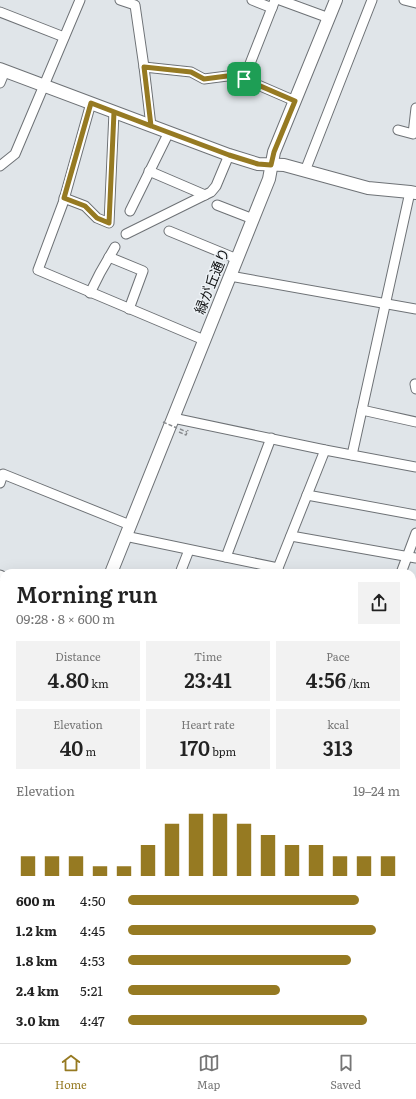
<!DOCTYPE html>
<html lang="en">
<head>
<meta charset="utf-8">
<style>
  :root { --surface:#fff; --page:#f2f2f2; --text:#222; --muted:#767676; --line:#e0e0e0; --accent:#967a22 }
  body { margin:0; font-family:Literata,"Noto Sans JP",serif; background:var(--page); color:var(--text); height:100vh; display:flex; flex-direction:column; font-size:15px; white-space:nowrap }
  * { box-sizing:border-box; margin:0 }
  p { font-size:13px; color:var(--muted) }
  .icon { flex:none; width:22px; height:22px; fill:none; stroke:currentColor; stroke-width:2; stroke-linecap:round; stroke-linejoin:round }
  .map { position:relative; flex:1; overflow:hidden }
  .panel { position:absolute; left:0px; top:569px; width:416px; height:474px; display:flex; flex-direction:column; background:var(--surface); border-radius:12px 12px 0 0; box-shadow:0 4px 16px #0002 }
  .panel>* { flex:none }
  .pin { position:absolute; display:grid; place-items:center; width:34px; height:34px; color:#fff; margin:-17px; border-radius:8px; box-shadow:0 2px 6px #0006 }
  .round { display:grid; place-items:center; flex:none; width:42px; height:42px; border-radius:0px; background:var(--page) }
  .summary { display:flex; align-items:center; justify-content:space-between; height:68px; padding:0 16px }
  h1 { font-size:22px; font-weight:600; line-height:30px }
  .stats { display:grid; grid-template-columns:repeat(3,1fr); gap:6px; height:68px; padding:4px 16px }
  .stats div { display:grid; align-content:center; border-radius:0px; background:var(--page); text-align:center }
  .stats b { font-size:20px; font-weight:600 }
  .stats small { font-size:11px; font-weight:400 }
  .stats p { font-size:11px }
  .chart { height:112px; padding:8px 16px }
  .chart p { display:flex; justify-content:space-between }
  .chart svg { width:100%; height:72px; margin-top:4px; stroke:var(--accent); stroke-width:6 }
  ul { padding:0 16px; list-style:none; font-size:13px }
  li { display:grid; grid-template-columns:64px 48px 1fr; align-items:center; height:30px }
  li i { height:10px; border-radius:5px; background:var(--accent) }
  .menu { display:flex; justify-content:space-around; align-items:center; height:56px; border-top:1px solid var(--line); background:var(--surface); font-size:11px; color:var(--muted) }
  .menu a { display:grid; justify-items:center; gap:2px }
  .menu .selected { color:var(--accent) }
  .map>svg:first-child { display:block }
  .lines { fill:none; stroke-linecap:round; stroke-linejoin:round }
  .lane-casing { stroke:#6e7276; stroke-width:6 }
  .street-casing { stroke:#6e7276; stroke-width:11 }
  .secondary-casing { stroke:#6e7276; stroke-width:14 }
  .path { stroke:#888b8e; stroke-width:1.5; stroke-dasharray:4 2; stroke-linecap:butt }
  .lane { stroke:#fff; stroke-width:4.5 }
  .street { stroke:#fff; stroke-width:9 }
  .secondary { stroke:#fff; stroke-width:12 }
  .path-bridge { stroke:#888b8e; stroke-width:1.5; stroke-dasharray:4 2; stroke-linecap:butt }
  .route-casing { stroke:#fff; stroke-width:8 }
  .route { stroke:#967a22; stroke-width:5 }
  .labels { text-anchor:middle; stroke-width:3; stroke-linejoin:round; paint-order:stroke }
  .street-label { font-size:14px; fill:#111314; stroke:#edf2f6 }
</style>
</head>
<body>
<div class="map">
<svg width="416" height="1043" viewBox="0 0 416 1043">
  <rect width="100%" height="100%" fill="#e0e5e9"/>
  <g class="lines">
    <g class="lane-casing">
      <g id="lane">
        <polyline points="0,1033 4,1034"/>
        <polyline points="16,1039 24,1043"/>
      </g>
    </g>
    <g class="street-casing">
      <g id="street">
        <polyline points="120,0 135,5 144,67 151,126"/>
        <polyline points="252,0 272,8"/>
        <polyline points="280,0 329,18"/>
        <polyline points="404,0 416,3"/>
        <polyline points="0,12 64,37"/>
        <polyline points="144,67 191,72 204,79 235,75 295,101"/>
        <polyline points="244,79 275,0"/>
        <polyline points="0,83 5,71"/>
        <polyline points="91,103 63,203 38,270 204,340"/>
        <polyline points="398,130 413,134 416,108"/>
        <polyline points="0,166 15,154 80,0"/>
        <polyline points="149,171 205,195"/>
        <polyline points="305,171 372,0"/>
        <polyline points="64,198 85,206 97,218 109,223 114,112"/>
        <polyline points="217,205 253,219"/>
        <polyline points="130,211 169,132"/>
        <polyline points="169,231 237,259"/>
        <polyline points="126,234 211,192 216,186 229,155"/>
        <polyline points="109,257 143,271 129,309"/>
        <polyline points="230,276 416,309"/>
        <polyline points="90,293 100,273 115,247"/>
        <polyline points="415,384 416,389"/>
        <polyline points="362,410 416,422"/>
        <polyline points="173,418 325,450 416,467"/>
        <polyline points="352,455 410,192"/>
        <polyline points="0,483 3,474 130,525"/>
        <polyline points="307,495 416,515"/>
        <polyline points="125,536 278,568"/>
        <polyline points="291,536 416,558"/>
        <polyline points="226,557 271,438"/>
        <polyline points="180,573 189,550"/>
        <polyline points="276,573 325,450"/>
        <polyline points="401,573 416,533"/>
        <polyline points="0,575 4,577"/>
        <polyline points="412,601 416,602"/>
        <polyline points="0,629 4,631"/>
        <polyline points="412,642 416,643"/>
        <polyline points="0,680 4,682"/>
        <polyline points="412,684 416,684"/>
        <polyline points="412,734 416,735"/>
        <polyline points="0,736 3,727"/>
        <polyline points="412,777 416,778"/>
        <polyline points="412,821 416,821"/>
        <polyline points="412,863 416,864"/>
        <polyline points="0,877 4,865"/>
        <polyline points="0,921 4,922"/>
        <polyline points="412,929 416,912"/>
        <polyline points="412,989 416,990"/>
        <polyline points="93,1039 96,1043"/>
        <polyline points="130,1039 132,1043"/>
        <polyline points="276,1043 276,1039"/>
      </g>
    </g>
    <g class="secondary-casing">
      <g id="secondary">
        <polyline points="0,69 229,155 258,164 284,165 368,188 410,192 416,193"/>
        <polyline points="111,573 269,179 274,152 336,0"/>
        <polyline points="0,854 4,854"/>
      </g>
    </g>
    <g class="path">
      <polyline points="180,429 187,432"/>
      <polyline points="179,432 186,435 188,430"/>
    </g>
    <use href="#lane" class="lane"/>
    <use href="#street" class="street"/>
    <use href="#secondary" class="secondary"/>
    <polyline class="path-bridge" points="163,422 177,428"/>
  </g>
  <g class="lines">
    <g class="route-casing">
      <polyline id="route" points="244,79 235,75 204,79 191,72 144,67 151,126 91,103 64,198 85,206 97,218 109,223 114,112 229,155 258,164 271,165 274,152 295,101 244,79"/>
    </g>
    <use href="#route" class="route"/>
  </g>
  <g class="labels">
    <g class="street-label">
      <text transform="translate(212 281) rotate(-68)" y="5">緑が丘通り</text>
    </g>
  </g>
</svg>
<div class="pin" style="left:244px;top:79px;background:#1e9e55"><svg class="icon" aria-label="arrive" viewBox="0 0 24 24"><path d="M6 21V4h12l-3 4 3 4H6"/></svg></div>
<section class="panel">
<div class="summary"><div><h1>Morning run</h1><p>09:28 · 8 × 600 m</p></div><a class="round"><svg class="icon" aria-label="share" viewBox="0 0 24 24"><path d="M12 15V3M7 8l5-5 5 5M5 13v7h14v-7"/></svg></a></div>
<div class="stats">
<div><p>Distance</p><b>4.80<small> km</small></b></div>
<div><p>Time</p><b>23:41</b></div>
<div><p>Pace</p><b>4:56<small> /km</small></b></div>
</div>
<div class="stats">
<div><p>Elevation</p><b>40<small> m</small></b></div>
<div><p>Heart rate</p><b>170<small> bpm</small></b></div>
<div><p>kcal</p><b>313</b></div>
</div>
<div class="chart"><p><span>Elevation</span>19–24 m</p>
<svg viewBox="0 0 160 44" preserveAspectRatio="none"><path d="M5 44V32M15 44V32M25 44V32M35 44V38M45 44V38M55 44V25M65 44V12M75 44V6M85 44V6M95 44V12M105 44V19M115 44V25M125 44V25M135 44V32M145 44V32M155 44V32"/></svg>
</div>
<ul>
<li><b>600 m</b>4:50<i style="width:85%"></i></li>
<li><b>1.2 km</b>4:45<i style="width:91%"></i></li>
<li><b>1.8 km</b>4:53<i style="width:82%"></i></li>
<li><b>2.4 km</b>5:21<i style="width:56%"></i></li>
<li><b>3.0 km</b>4:47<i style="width:88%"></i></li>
</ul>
</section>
</div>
<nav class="menu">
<a class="selected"><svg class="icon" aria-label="home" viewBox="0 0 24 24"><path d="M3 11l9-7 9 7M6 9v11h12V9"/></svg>Home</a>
<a><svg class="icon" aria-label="map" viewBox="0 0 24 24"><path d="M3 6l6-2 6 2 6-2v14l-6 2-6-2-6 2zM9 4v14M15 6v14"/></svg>Map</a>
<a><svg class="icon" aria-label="saved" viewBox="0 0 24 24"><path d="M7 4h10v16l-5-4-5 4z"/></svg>Saved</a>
</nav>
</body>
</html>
